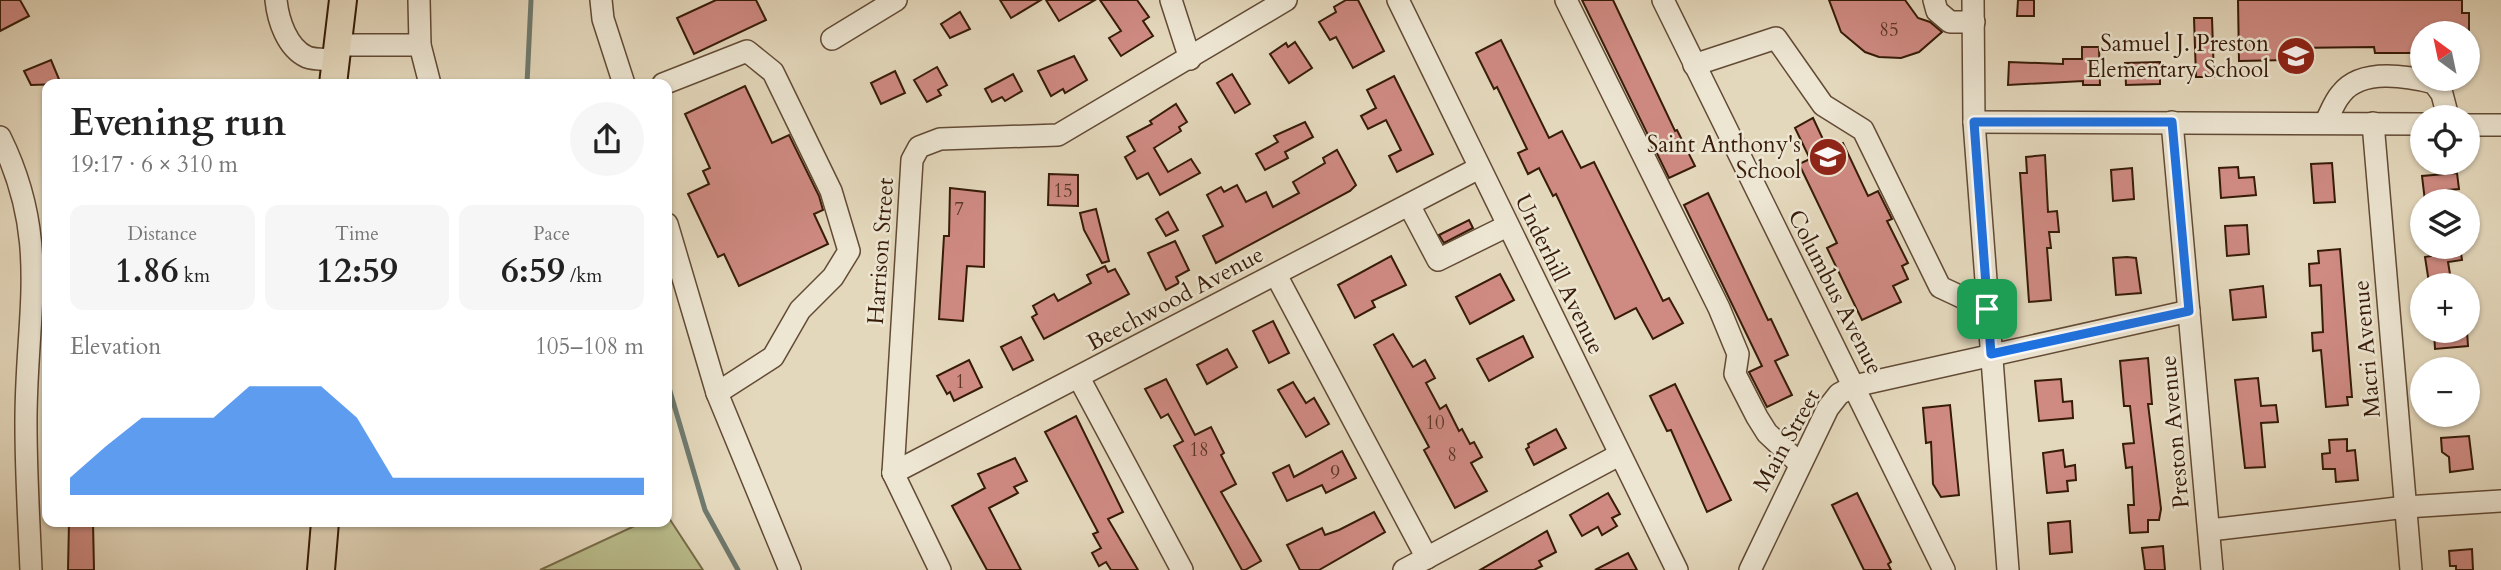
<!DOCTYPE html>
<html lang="en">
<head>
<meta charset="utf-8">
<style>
  :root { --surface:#fff; --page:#f6f6f6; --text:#222; --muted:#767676; --accent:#1a73e8 }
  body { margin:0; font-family:Cardo,serif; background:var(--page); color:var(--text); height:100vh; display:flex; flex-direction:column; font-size:26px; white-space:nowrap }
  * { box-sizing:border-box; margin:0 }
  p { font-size:23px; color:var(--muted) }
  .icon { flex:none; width:38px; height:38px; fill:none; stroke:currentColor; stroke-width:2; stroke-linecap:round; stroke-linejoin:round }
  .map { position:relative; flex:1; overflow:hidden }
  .side { position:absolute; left:42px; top:79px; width:630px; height:448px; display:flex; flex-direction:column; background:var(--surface); border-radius:14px; box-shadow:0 2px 5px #0004 }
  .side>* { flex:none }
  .needle { width:46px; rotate:327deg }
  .fabs { position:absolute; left:2410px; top:21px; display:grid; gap:14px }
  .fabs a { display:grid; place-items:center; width:70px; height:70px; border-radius:50%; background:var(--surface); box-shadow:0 2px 5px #0004; font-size:35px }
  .pin { position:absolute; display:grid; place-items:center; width:60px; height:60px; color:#fff; margin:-30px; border-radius:14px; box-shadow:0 4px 10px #0006 }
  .round { display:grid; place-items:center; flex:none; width:74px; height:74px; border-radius:37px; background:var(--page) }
  .head { display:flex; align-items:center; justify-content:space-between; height:119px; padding:0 28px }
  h1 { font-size:38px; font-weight:700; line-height:52px }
  .stats { display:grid; grid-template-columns:repeat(3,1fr); gap:10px; height:119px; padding:7px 28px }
  .stats div { display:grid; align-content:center; border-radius:14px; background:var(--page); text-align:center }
  .stats b { font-size:35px; font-weight:700 }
  .stats small { font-size:19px; font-weight:400 }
  .stats p { font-size:19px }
  .chart { height:196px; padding:14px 28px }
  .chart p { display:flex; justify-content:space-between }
  .chart svg { width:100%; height:126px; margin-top:7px; fill:var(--accent); opacity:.7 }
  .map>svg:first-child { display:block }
  .green { fill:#babd8c; stroke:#786c4a; stroke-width:2 }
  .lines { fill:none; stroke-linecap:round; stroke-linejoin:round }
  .stream { stroke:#6f7a6f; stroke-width:5 }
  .building { fill:#cf8a82; stroke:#361b08; stroke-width:2 }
  .minor-casing { stroke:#624a35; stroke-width:24 }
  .major-casing { stroke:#361b08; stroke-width:30 }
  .minor { stroke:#ede6d3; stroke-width:21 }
  .major { stroke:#e4d8bc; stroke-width:26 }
  .route-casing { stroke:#fff; stroke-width:14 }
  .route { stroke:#1a73e8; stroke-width:9 }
  .labels { text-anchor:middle; stroke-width:5; stroke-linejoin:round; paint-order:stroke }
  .number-label { font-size:19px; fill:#5c3726 }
  .poi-label { font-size:23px; fill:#361b08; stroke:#ede6d3; text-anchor:end }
  .street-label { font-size:23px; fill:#361b08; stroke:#ede6d3 }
</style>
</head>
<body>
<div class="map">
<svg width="2501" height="570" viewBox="0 0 2501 570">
  <rect width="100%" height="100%" fill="#e4d8bc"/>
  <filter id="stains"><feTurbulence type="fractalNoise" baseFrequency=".00286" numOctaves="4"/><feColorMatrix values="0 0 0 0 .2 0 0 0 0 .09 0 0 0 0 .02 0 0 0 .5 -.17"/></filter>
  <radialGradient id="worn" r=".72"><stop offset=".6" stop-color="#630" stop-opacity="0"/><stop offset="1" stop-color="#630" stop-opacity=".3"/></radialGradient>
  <polygon class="green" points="667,515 703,570 540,570 643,522 667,522"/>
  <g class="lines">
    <g class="stream">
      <polyline points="527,84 531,0"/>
      <polyline points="667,381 705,510 738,570"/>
    </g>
  </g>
  <g class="building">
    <polygon points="0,0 20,0 29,16 0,31"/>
    <polygon points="716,0 756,0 766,20 694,54 677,18"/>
    <polygon points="1000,0 1041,0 1011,18"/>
    <polygon points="1046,0 1095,0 1059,21"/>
    <polygon points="1100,0 1137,0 1149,17 1143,21 1153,36 1121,56 1109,38 1121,31"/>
    <polygon points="1346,0 1358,0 1384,51 1353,68 1336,37 1330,40 1319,22 1336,12 1334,7"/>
    <polygon points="1582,0 1613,0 1675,131 1677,130 1695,166 1669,178"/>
    <polygon points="1829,0 1905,0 1918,18 1930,22 1942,32 1919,52 1901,58 1879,57 1865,52 1841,32"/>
    <polygon points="2018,0 2034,0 2034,16 2017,16"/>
    <polygon points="2238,0 2462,0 2462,13 2469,13 2469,33 2422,33 2422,53 2375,53 2374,47 2293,48 2293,60 2239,61"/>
    <polygon points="960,12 970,29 950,38 941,24"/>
    <polygon points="2194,18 2212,18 2214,77 2196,77"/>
    <polygon points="1501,40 1549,138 1562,131 1581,168 1594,162 1663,301 1669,298 1683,323 1653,339 1636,308 1615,319 1556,194 1553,196 1539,168 1528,174 1518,153 1527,149 1497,87 1494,89 1476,53"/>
    <polygon points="1295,42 1312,68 1289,83 1270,54 1286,43 1288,47"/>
    <polygon points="2082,47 2099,47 2100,85 2083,85 2083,81 2008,85 2009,62 2063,64 2063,59 2082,59"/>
    <polygon points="1074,56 1087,80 1065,93 1063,89 1051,96 1038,71"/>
    <polygon points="51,60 61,84 31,85 24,71"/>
    <polygon points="2160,62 2160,84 2126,85 2125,63"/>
    <polygon points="937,67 947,85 938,90 941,95 927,102 914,80"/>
    <polygon points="895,71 905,93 881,104 871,83"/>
    <polygon points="1013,74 1022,91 1005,101 1002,97 992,102 985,89"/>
    <polygon points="1232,74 1250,104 1235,113 1217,83"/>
    <polygon points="1394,76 1433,154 1397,172 1389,156 1401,150 1386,120 1368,129 1361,116 1376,108 1367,90"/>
    <polygon points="745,86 772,143 789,135 819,196 823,210 814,214 828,244 739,286 724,254 718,257 688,194 709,184 703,171 710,168 685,114"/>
    <polygon points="1176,104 1187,122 1179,127 1181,131 1154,148 1168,172 1191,159 1200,173 1160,195 1148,173 1137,179 1125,157 1135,151 1127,137 1152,124 1150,121"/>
    <polygon points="1813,118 1828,150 1843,143 1868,196 1878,191 1892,219 1887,221 1908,263 1902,266 1908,279 1893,286 1901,302 1862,320 1827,248 1837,243 1799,164 1810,159 1795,128"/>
    <polygon points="1305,122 1313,137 1285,152 1288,158 1265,170 1256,154 1278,142 1274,136"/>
    <polygon points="1337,150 1356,185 1350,191 1216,263 1203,236 1223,226 1207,195 1221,187 1224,192 1237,185 1246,202 1266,192 1273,207 1299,193 1293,182 1325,163 1323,158"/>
    <polygon points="2045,155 2048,212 2057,211 2059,232 2049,232 2051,248 2047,248 2051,300 2029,302 2020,173 2027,173 2026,157"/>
    <polygon points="2332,163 2335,202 2314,203 2311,164"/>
    <polygon points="2238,167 2239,178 2254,177 2256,195 2221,198 2219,168"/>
    <polygon points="2132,168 2134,199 2113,201 2111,170"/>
    <polygon points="2457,173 2459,189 2448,190 2450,201 2425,201 2422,176"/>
    <polygon points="1049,174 1078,175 1078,206 1048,205"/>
    <polygon points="950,188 985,192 984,267 967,266 963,321 939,319 944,236 949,236"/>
    <polygon points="1708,193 1768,320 1771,319 1788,355 1775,361 1792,395 1767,407 1749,372 1762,366 1684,205"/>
    <polygon points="1096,209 1109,261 1102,263 1084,230 1080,213"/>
    <polygon points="1168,212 1178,230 1166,236 1156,219"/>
    <polygon points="1469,220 1473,228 1444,243 1439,235"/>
    <polygon points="2247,225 2249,254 2227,256 2225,226"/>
    <polygon points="1175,241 1189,270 1176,277 1179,283 1166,290 1148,253"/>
    <polygon points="2430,247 2460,247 2462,260 2448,262 2451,280 2429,283 2425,257 2431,256"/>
    <polygon points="2340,249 2352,397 2347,397 2348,405 2326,407 2321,350 2313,351 2312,333 2323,332 2321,285 2310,286 2309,264 2319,263 2318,251"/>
    <polygon points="1391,256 1406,285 1372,301 1375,307 1355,318 1338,285"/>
    <polygon points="2127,257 2136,258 2141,293 2116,295 2113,258"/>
    <polygon points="1105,266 1108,272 1115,269 1129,294 1044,339 1032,317 1037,314 1033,306 1054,294 1058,301 1091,283 1087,275"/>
    <polygon points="1500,274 1514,300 1470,324 1456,297"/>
    <polygon points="2263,286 2266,317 2233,320 2230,290"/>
    <polygon points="1273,321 1289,353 1269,363 1253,331"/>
    <polygon points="2434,331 2467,331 2468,346 2435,349"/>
    <polygon points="1393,334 1413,367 1425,360 1435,378 1426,383 1440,409 1446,405 1459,431 1462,429 1470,444 1474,442 1482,457 1471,463 1487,491 1455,508 1424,450 1429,447 1374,345"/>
    <polygon points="1523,336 1533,357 1489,381 1477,359"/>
    <polygon points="1021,337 1033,360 1013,370 1001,347"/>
    <polygon points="1227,349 1237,367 1207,384 1197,365"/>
    <polygon points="2148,358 2152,404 2148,404 2161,509 2159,520 2148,520 2148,532 2130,533 2128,505 2134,505 2132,467 2126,468 2123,444 2134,443 2130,406 2124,406 2120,361"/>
    <polygon points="969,360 982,387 954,401 950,392 947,394 937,376"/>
    <polygon points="2258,378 2261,406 2276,405 2278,422 2261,423 2265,467 2245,468 2235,380"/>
    <polygon points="1166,379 1195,435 1211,427 1224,453 1221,455 1236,484 1221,492 1261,561 1245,570 1242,570 1174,446 1183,441 1168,414 1161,418 1145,389"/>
    <polygon points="2061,379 2063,402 2072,401 2073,418 2039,421 2035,381"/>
    <polygon points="1293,382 1306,403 1314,398 1329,424 1306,437 1278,390"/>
    <polygon points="1675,384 1731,500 1707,512 1671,430 1667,431 1650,396"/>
    <polygon points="1950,405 1959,495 1941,497 1933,484 1931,442 1926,443 1923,408"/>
    <polygon points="1076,416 1123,512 1108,519 1138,570 1111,570 1106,562 1099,566 1092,553 1101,548 1093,534 1098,532 1045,432"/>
    <polygon points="1556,429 1566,448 1534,465 1526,449 1529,447 1528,444"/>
    <polygon points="2469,436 2473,469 2450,472 2449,457 2442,452 2441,438"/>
    <polygon points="2347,439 2347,451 2355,450 2358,480 2336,482 2335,469 2323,469 2322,454 2330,453 2329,440"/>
    <polygon points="2063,450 2065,467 2075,465 2076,480 2067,481 2068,491 2047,493 2043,453"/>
    <polygon points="1342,451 1356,478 1326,493 1322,485 1287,501 1273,473 1289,465 1294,477"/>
    <polygon points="1015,458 1027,481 1014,487 1018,493 989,508 1021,570 987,570 952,506 985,488 978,474"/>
    <polygon points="1608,493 1620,514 1612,518 1617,526 1602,535 1598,527 1582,536 1570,515"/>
    <polygon points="1857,493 1891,562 1888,564 1891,570 1864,570 1832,505"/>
    <polygon points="1374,512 1385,532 1319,570 1300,570 1287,545 1322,528 1325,535 1339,530"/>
    <polygon points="2070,521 2072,552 2050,554 2048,523"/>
    <polygon points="69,522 93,522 94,570 68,570"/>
    <polygon points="1547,531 1556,552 1539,561 1542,566 1534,570 1480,570"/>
    <polygon points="2163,546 2165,570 2145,570 2142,548"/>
    <polygon points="2472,549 2473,570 2456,570 2456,566 2450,566 2449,551"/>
    <polygon points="1628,553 1637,570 1595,570"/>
  </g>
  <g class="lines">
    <g class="minor-casing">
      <g id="minor">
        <path d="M276 0C278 20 287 48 307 57 315 60 326 59 335 60"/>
        <polyline points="419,0 420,45 430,84"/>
        <polyline points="601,0 603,19 624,84"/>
        <polyline points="1171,0 1190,59"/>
        <polyline points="1398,0 1677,570"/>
        <polyline points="1566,0 1719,308 1738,354 1735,374 1757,417 1767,433 1800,464"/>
        <polyline points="1663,0 1944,570"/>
        <polyline points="1934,0 1937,11 1950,22 1974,22"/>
        <polyline points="1973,0 1974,122 2008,570"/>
        <polyline points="832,39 896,0"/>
        <polyline points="337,45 420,45"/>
        <polyline points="1694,65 1776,38 1823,105 1863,130 1940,287 1987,309"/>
        <polyline points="663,84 747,51 773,72 831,191 849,251 833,277 800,310 773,357 717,393 790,570"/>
        <polyline points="1974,122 2422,124"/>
        <polyline points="2172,122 2212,570"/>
        <path d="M2325 123C2330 114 2334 102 2341 94 2361 68 2407 76 2434 83L2442 94 2448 117"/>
        <polyline points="2373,123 2411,570"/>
        <polyline points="2468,125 2501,125"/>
        <path d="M0 137C52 242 25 316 26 426 26 474 29 522 31 570"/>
        <polyline points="1409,205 1438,260 1507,226"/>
        <polyline points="667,224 717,393"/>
        <polyline points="1276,275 1427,558"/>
        <polyline points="1079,378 1182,570"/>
        <polyline points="893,473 912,160 919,147 940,139 1058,135 1286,0"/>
        <polyline points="893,473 1479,168"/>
        <polyline points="893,473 940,570"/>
        <polyline points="2210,530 2406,507 2501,501"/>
        <polyline points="1404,570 1619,455"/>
        <polyline points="1750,570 1828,408 1839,394 1854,386 2189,311"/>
      </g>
    </g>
    <g class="major-casing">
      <g id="major">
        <polyline points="333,84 343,0"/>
        <polyline points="321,570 325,522"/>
      </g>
    </g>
    <use href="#minor" class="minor"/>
    <use href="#major" class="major"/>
  </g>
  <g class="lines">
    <g class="route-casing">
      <polygon id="route" points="1974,122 2172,122 2189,311 1991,354"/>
    </g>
    <use href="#route" class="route"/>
  </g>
  <defs>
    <g id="school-disc" transform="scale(2.0125)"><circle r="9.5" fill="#8f2418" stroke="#ede6d3"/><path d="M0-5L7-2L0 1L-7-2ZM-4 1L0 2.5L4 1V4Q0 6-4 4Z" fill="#fff"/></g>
  </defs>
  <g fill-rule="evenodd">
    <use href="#school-disc" x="2296" y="56"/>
    <use href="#school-disc" x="1828" y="157"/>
  </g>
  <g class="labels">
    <g class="number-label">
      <text x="1889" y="36">85</text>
      <text x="1063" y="197">15</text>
      <text x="959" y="215">7</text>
      <text x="960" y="388">1</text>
      <text x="1435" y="429">10</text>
      <text x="1199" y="456">18</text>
      <text x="1452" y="461">8</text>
      <text x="1335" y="479">9</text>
    </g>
    <g class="poi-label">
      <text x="2269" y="51">Samuel J. Preston<tspan x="2269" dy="26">Elementary School</tspan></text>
      <text x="1801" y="152">Saint Anthony's<tspan x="1801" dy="26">School</tspan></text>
    </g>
    <g class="street-label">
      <text transform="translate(880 251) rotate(-86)" y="8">Harrison Street</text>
      <text transform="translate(1560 274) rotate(64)" y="8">Underhill Avenue</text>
      <text transform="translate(1836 292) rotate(63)" y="8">Columbus Avenue</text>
      <text transform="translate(1175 298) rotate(-28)" y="8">Beechwood Avenue</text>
      <text transform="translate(2366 349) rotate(-95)" y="8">Macri Avenue</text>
      <text transform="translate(2174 432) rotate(-95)" y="8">Preston Avenue</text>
      <text transform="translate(1786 440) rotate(-61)" y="8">Main Street</text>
    </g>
  </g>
  <rect width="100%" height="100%" filter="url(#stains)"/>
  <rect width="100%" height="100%" fill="url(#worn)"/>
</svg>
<div class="fabs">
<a><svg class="needle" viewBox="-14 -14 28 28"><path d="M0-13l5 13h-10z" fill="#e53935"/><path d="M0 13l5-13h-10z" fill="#767676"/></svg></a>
<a><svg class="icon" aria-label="locate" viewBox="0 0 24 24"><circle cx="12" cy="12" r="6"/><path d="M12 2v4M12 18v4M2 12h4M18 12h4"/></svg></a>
<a><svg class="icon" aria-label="layers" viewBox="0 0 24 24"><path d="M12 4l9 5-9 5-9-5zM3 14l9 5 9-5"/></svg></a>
<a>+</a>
<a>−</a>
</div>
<div class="pin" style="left:1987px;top:309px;background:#1e9e55"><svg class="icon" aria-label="arrive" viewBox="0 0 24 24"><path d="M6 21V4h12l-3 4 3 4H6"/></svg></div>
<section class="side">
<div class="head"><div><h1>Evening run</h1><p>19:17 · 6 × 310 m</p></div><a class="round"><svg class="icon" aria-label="share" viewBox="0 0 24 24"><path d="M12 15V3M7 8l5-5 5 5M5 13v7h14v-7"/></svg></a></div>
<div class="stats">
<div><p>Distance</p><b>1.86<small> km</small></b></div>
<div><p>Time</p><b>12:59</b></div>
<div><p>Pace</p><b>6:59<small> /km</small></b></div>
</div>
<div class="chart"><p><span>Elevation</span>105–108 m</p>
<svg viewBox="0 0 160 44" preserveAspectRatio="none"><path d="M0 44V38L10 27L20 17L30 17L40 17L50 6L60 6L70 6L80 17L90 38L100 38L110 38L120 38L130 38L140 38L150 38L160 38V44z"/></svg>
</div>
</section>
</div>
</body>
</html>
